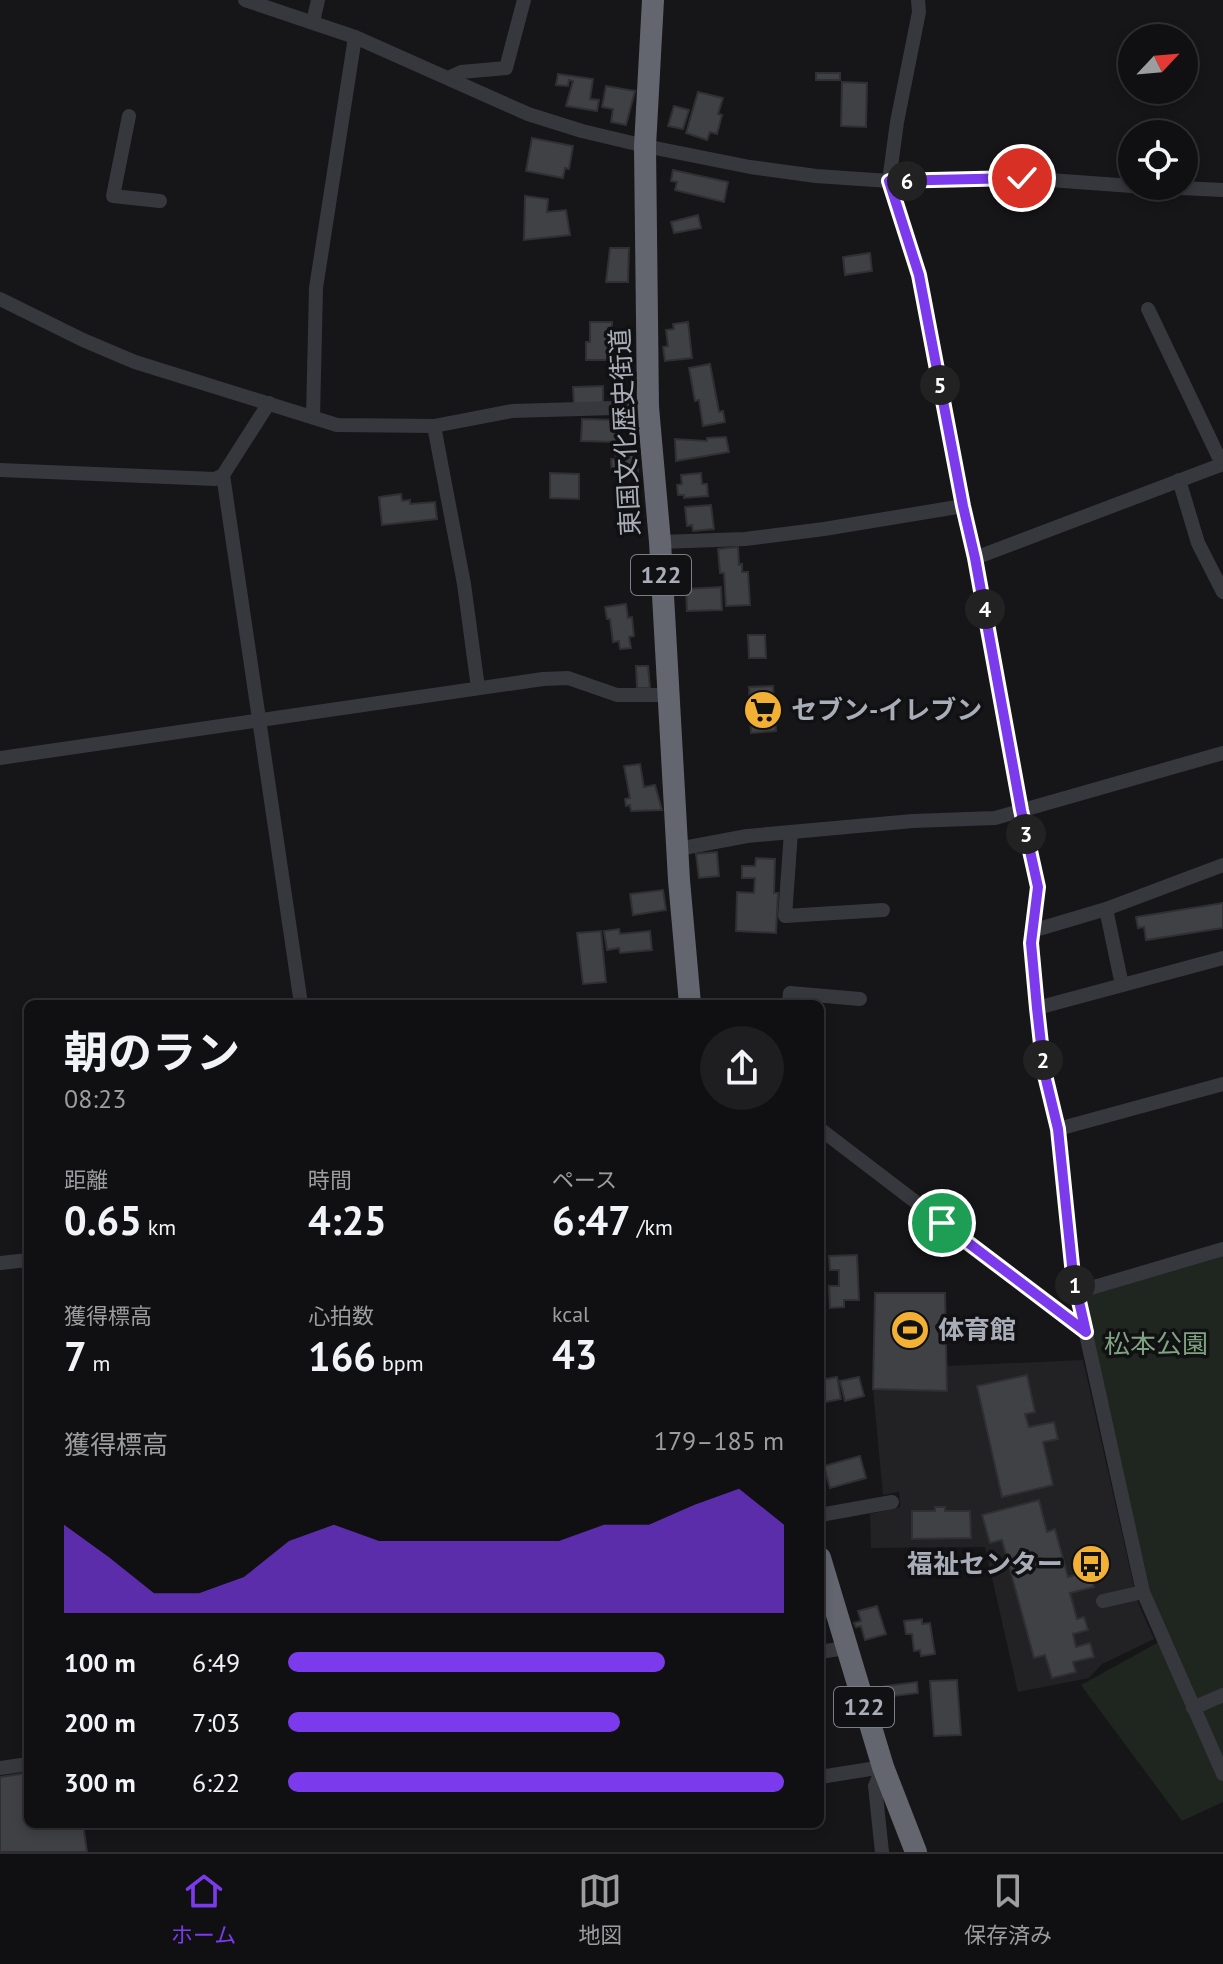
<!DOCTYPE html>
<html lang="ja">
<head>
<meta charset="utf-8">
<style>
  :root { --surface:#101012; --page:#1e1e20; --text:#f1f3f6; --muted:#9c9d9f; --line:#303032; --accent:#7c3aed }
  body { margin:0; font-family:"PT Sans","Noto Sans JP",sans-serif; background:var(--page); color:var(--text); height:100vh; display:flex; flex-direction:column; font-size:30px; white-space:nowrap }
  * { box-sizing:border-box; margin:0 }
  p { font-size:26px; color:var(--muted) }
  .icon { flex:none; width:44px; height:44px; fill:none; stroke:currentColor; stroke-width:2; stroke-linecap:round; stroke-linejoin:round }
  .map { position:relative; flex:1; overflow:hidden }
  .sheet { position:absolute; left:24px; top:1000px; width:800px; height:828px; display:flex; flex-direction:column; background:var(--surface); border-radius:12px; box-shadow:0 4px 12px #0003,0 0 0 2px var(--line) }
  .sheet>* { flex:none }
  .needle { width:52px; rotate:64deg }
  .controls { position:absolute; left:1118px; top:24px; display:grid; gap:16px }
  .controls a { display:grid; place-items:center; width:80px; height:80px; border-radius:50%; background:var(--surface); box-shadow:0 4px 12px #0003,0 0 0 2px var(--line); font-size:40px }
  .pin { position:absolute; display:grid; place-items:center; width:68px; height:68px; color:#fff; margin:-34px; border:4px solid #fff; border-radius:50%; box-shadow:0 2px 8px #0007 }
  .km { position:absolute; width:40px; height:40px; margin:-20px; border-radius:50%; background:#222; color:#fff; font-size:22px; line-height:40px; text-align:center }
  .round { display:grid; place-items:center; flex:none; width:84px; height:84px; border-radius:42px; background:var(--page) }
  .headline { display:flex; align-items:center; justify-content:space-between; height:136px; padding:0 40px }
  h1 { font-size:44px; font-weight:700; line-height:60px }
  .stats { display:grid; grid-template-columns:repeat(3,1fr); gap:12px; height:136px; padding:8px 40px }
  .stats div { display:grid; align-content:center }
  .stats b { font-size:40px; font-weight:700 }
  .stats small { font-size:22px; font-weight:400 }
  .stats p { font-size:22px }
  .chart { height:224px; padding:16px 40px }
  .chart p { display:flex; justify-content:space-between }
  .chart svg { width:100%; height:144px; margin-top:8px; fill:var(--accent); opacity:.7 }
  ul { padding:0 40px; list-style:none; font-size:26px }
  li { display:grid; grid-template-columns:128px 96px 1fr; align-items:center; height:60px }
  li i { height:20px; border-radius:10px; background:var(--accent) }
  .menu { display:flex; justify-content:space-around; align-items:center; height:112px; border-top:2px solid var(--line); background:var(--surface); font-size:22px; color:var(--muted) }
  .menu a { display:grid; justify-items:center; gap:4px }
  .menu .selected { color:var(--accent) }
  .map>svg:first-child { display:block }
  .built { fill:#222225 }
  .green { fill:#1e261f }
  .building { fill:#404145; stroke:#303034; stroke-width:2 }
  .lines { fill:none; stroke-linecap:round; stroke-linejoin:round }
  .minor { stroke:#37383d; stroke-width:14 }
  .highway { stroke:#63666e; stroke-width:22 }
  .route-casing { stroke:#fff; stroke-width:16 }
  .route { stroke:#7c3aed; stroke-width:10 }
  .labels { text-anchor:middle; stroke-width:7; stroke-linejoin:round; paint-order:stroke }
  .shield { fill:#111113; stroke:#7b7e86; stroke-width:2 }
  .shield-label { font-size:24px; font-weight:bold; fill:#a8adb8 }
  .street-label { font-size:26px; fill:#a8adb8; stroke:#111113 }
  .poi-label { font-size:26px; font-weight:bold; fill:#a8adb8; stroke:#111113; text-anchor:start }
  .park-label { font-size:26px; fill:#7fa381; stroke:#111113 }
</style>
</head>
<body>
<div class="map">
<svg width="1223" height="1852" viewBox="0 0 1223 1852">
  <rect width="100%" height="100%" fill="#161618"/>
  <polygon class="built" points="875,1293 945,1293 946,1366 1083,1360 1137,1600 1154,1639 1102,1664 1089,1678 1018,1692 985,1547 871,1548 870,1514 900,1507 899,1492 883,1495 873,1389"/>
  <polygon class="green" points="1223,1253 1223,1802 1182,1821 1081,1685 1159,1642 1143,1592 1078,1296"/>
  <g class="building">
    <rect x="816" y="73" width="24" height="7"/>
    <polygon points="558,74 593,79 590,99 599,100 597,111 566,106 573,81 569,80 568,86 556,85"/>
    <polygon points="842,82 867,83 866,127 841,126"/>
    <polygon points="606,86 635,91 626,125 611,122 613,109 602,107"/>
    <polygon points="698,92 723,98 718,114 722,115 717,134 710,132 707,140 686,133"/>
    <polygon points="674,106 689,110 683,129 668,126"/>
    <polygon points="532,138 573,146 569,169 565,168 563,178 526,171"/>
    <polygon points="673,170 728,182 724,202 675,190 677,182 671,181"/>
    <polygon points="525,196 548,199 547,212 566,210 570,235 524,240"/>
    <polygon points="698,215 701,228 674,233 671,222"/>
    <polygon points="610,248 629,248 628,282 606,282"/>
    <polygon points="870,253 872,271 845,275 843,257"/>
    <polygon points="590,322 612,322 613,360 586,360 586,342 590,342"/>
    <polygon points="688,322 692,358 665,361 663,347 668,346 666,330 674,329 673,324"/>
    <polygon points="710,364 719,412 723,411 725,422 703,426 699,400 695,401 689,368"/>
    <polygon points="603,386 603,405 574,405 573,387"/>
    <polygon points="582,419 617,420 616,442 581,441"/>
    <polygon points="726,437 729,452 676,461 675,439 707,441 707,438"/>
    <polygon points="637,447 638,476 623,476 622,472 612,473 611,459 616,459 615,448"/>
    <polygon points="550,473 579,474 579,499 550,498"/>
    <polygon points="701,473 702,484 707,484 708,496 684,498 684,495 678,495 677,485 682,484 681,475"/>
    <polygon points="401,494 402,501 410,500 410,504 435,502 437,519 382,525 379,497"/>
    <polygon points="711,505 714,529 693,531 692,525 687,526 685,507"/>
    <polygon points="738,547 739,565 742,564 742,572 748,572 750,605 726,606 724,573 720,573 718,549"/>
    <polygon points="721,587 722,610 687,611 686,589"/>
    <polygon points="626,604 628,618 632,617 634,636 629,637 631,648 620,649 619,641 613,642 610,619 607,619 605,607"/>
    <polygon points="748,635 765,635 766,658 749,658"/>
    <polygon points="636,666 648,666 650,688 637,688"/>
    <polygon points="773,686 776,731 751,733 749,687"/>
    <polygon points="640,764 644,787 655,785 662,810 631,811 630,805 626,806 625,799 630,798 624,766"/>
    <polygon points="717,852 719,876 699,878 696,854"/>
    <polygon points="756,858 775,859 774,893 778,893 776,933 736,931 737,892 754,893 755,878 742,878 742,866 755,866"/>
    <polygon points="663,890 666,910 633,915 630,894"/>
    <polygon points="1223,903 1223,928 1146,940 1144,927 1138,928 1136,917"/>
    <polygon points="619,929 620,934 650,931 652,950 620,953 619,948 607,950 604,931"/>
    <polygon points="601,931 606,982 583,984 577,933"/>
    <polygon points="857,1255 859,1300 844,1300 844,1307 830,1308 829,1286 839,1286 839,1270 830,1270 829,1256"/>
    <polygon points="875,1293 945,1293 947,1391 873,1389"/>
    <polygon points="1027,1375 1035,1412 1025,1414 1029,1427 1054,1422 1058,1439 1043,1442 1053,1485 1002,1497 977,1386"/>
    <polygon points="837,1377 841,1399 820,1403 820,1380"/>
    <polygon points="859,1377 864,1396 845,1401 840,1381"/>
    <polygon points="860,1456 866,1478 830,1488 824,1466"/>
    <polygon points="1039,1500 1047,1532 1055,1529 1068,1577 1089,1571 1094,1587 1070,1593 1077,1619 1084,1617 1088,1630 1073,1634 1076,1647 1090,1643 1094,1657 1073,1662 1076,1672 1052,1678 1045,1655 1034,1658 1002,1540 990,1543 982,1515"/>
    <polygon points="935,1507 945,1507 945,1511 970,1511 971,1538 912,1539 912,1511 935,1511"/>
    <polygon points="877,1606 886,1634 865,1640 861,1626 856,1627 854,1623 861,1621 858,1611"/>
    <polygon points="922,1619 922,1624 930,1623 935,1654 921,1656 920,1650 914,1651 912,1634 906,1634 904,1621"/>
    <polygon points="957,1680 961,1735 934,1736 930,1681"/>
    <polygon points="917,1682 918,1693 886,1697 885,1686"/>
    <polygon points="28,1773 28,1824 83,1824 87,1852 0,1852 0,1777"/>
  </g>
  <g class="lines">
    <g class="minor">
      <polyline points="245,0 355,37 528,114 582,131 645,146 750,167 816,176 889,181 1022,178 1132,186"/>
      <polyline points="918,0 919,12 897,122 889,181 919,275 963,506 975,558 1021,810 1038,887 1031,943 1044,1071 1058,1129 1073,1275 1143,1592 1223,1774"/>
      <polyline points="313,22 318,0"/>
      <polyline points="448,78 461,72 506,68 524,0"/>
      <polyline points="129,116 113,196 160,201"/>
      <polyline points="1139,186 1223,190"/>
      <polyline points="0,299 83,340 135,362 337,425 434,426 512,411 648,407"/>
      <polyline points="1148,309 1222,464"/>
      <polyline points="313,417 316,288 355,37"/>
      <polyline points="434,426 464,584 478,688"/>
      <polyline points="0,470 215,479 223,475 269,403"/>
      <polyline points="223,475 301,1004"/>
      <polyline points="1179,480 1198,543 1223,592"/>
      <polyline points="660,542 745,539 824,529 963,506"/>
      <polyline points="975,558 1223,464"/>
      <polyline points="0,758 543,679 568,678 617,695 668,695"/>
      <polyline points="791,832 785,916 883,910"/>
      <polyline points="678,849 747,836 913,821 995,818 1223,753"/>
      <polyline points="1032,931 1106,909"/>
      <polyline points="1122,985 1106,909 1223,865"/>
      <polyline points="789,1004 790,993 860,999"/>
      <polyline points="1037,1008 1223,958"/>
      <polyline points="820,1129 1086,1332"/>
      <polyline points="1058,1129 1223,1084"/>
      <polyline points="0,1263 28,1260"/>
      <polyline points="1077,1292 1223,1249"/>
      <polyline points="820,1515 892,1502"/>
      <polyline points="1103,1601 1143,1592"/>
      <polyline points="820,1652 845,1648"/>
      <polyline points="1193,1708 1223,1695"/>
      <polyline points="0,1768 28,1764"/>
      <polyline points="820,1777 883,1767"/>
      <polyline points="882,1852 875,1786 883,1767"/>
    </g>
    <g class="highway">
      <polyline points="653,0 645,146 648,407 660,542 679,880 690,1004"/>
      <polyline points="820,1558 883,1767 916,1852"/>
    </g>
  </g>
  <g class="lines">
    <g class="route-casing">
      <polyline id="route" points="942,1223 1086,1332 1073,1275 1058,1129 1044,1071 1037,1008 1031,943 1038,887 1021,810 975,558 963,506 919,275 889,181 1022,178"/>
    </g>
    <use href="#route" class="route"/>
  </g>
  <defs>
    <g id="supermarket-disc" transform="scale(2)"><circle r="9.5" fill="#f2b134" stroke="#111113"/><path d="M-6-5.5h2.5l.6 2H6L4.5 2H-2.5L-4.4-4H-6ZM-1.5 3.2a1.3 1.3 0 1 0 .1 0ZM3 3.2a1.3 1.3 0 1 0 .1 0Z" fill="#111"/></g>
    <g id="stadium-disc" transform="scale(2)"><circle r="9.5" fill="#f2b134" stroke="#111113"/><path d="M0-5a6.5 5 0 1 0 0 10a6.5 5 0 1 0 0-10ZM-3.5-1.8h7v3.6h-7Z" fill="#111"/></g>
    <g id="bus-disc" transform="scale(2)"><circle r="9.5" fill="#f2b134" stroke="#111113"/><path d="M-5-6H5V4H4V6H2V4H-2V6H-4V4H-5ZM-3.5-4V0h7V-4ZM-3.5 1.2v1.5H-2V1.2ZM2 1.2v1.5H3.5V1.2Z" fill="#111"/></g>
  </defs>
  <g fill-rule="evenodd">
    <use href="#supermarket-disc" x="763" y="710"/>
    <use href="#stadium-disc" x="910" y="1330"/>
    <use href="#bus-disc" x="1091" y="1564"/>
  </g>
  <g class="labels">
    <g class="shield">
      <rect x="631" y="555" width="60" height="40" rx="6"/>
      <rect x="834" y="1687" width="60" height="40" rx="6"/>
    </g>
    <g class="shield-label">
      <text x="661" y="583">122</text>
      <text x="864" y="1715">122</text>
    </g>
    <g class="street-label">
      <text transform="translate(625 432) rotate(-93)" y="9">東国文化歴史街道</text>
    </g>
    <g class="poi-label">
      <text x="791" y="719">セブン-イレブン</text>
      <text x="938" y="1339">体育館</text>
      <text x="1063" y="1573" text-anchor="end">福祉センター</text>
    </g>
    <g class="park-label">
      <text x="1156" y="1353">松本公園</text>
    </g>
  </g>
</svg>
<div class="controls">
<a><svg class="needle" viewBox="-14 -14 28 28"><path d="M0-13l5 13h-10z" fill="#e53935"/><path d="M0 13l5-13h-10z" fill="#9c9d9f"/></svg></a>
<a><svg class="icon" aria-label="locate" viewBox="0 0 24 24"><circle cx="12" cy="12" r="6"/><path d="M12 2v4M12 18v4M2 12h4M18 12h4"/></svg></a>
</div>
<div class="pin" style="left:942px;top:1223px;background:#1e9e55"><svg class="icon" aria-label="arrive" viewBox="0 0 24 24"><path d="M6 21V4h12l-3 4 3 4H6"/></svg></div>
<div class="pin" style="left:1022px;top:178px;background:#d93025"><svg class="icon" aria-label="check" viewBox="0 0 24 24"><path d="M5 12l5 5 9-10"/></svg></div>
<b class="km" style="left:1075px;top:1285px">1</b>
<b class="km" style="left:1043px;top:1060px">2</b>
<b class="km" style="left:1026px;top:834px">3</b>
<b class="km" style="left:985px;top:609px">4</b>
<b class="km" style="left:940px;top:385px">5</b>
<b class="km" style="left:907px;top:181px">6</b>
<section class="sheet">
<div class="headline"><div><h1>朝のラン</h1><p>08:23</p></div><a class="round"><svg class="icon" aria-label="share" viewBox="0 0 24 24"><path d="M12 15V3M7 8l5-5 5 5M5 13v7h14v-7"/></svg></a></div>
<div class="stats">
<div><p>距離</p><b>0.65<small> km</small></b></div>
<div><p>時間</p><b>4:25</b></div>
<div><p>ペース</p><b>6:47<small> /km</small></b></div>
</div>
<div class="stats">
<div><p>獲得標高</p><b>7<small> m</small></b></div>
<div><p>心拍数</p><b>166<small> bpm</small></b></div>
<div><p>kcal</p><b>43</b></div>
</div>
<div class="chart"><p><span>獲得標高</span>179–185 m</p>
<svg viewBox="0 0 160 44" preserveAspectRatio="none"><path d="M0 44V17L10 27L20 38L30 38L40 33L50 22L60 17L70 22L80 22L90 22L100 22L110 22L120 17L130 17L140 11L150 6L160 17V44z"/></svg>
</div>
<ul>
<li><b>100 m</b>6:49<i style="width:76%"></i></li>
<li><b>200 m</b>7:03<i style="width:67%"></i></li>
<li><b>300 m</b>6:22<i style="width:100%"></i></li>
</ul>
</section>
</div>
<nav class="menu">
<a class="selected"><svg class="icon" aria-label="home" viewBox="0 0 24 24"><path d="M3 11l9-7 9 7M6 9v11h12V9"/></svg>ホーム</a>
<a><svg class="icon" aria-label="map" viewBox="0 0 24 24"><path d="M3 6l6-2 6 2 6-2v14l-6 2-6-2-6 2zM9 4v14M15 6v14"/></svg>地図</a>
<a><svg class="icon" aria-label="saved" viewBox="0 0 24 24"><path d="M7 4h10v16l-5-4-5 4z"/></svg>保存済み</a>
</nav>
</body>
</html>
